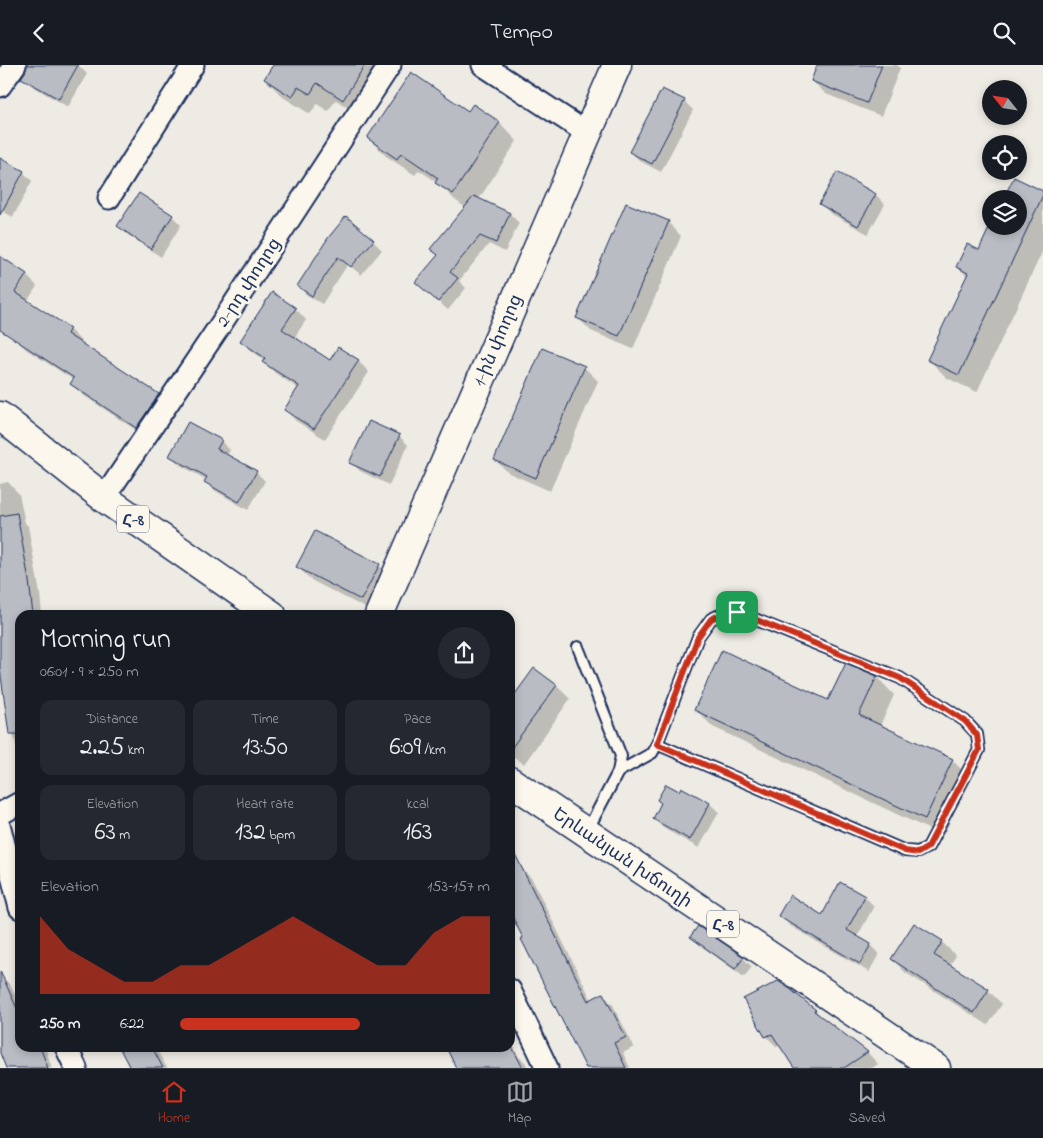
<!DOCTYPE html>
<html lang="en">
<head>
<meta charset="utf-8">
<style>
  :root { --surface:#171b24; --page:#242831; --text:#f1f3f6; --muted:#9ea1a6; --line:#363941; --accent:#c8321e }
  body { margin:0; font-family:"Indie Flower","Noto Sans Armenian",sans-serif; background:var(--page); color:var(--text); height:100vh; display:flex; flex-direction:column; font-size:19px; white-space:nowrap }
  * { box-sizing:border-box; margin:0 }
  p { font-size:16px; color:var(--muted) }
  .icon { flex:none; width:28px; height:28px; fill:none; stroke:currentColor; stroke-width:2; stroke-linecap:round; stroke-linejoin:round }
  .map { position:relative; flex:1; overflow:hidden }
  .side { position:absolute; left:15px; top:545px; width:500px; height:442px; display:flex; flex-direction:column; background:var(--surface); border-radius:15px; box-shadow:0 2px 8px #0003 }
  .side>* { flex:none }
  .needle { width:32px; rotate:300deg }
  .controls { position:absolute; left:982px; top:15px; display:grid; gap:10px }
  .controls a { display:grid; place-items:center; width:45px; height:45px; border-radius:50%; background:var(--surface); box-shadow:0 2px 8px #0003; font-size:25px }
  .pin { position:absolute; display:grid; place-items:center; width:42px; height:42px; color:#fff; margin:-21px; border-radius:10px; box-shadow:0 2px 8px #0006 }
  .round { display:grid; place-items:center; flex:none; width:52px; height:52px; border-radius:26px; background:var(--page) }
  .overview { display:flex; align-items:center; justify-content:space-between; height:85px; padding:0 25px }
  h1 { font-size:28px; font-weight:600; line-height:38px }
  .stats { display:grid; grid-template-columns:repeat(3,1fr); gap:8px; height:85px; padding:5px 25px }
  .stats div { display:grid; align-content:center; border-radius:12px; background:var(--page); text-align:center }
  .stats b { font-size:25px; font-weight:600 }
  .stats small { font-size:14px; font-weight:400 }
  .stats p { font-size:14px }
  .chart { height:140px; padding:10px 25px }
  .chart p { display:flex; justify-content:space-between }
  .chart svg { width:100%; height:90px; margin-top:5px; fill:var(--accent); opacity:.7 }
  ul { padding:0 25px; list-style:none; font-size:16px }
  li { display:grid; grid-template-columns:80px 60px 1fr; align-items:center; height:38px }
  li i { height:12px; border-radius:6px; background:var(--accent) }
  header { display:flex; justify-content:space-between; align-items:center; height:65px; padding:0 25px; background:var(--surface); font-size:22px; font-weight:600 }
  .menu { display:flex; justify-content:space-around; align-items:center; height:70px; border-top:1px solid var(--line); background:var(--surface); font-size:14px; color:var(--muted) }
  .menu a { display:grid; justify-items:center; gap:2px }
  .menu .selected { color:var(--accent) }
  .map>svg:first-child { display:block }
  .shadow { fill:#0003 }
  .building { fill:#b9bcc3; stroke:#1b2f5e }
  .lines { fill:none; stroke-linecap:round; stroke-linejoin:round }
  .lane-casing { stroke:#1b2f5e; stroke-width:14 }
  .street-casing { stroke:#1b2f5e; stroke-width:25 }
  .secondary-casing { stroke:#1b2f5e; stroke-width:31 }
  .primary-casing { stroke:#1b2f5e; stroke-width:31 }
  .lane { stroke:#fbf7ec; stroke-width:10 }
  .street { stroke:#fbf7ec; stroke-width:21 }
  .secondary { stroke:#fbf7ec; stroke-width:28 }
  .primary { stroke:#fbf7ec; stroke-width:28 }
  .route-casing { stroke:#fff; stroke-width:10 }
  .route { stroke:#c8321e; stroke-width:6 }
  .labels { text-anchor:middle; stroke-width:5; stroke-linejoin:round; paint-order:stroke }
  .shield { fill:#fbf7ec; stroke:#5e6b89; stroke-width:1 }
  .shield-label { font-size:16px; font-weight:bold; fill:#1b2f5e }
  .street-label { font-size:18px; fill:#1b2f5e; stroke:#fbf7ec }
</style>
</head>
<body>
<header><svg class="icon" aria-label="back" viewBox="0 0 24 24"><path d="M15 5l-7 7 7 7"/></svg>Tempo<svg class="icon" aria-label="search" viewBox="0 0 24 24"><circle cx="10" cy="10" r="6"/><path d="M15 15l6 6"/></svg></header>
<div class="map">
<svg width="1043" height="1003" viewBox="0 0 1043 1003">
  <rect width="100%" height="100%" fill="#eeebe4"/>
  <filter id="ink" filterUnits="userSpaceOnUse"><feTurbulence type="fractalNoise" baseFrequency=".02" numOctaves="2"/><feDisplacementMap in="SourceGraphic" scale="10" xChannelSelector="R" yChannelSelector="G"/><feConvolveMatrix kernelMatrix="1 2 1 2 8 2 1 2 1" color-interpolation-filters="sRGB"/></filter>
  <g filter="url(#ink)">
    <g class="shadow">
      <polygon points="28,0 78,0 87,9 68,42 32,21 23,13"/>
      <polygon points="274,0 394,0 362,52 336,35 328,46 317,39 310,49 283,32 265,14"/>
      <polygon points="818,0 897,0 900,3 881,51 826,29 812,16"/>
      <polygon points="684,36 693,45 661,107 640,96 631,87"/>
      <polygon points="473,40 500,58 517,76 479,134 510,149 519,158 505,187 489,179 459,216 466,223 448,245 426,226 439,191 466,143 455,135 437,117 419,105 415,110 386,91 368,73 468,47"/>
      <polygon points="0,94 23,107 32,116 13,152 0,145"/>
      <polygon points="838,108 876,130 885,139 868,169 830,148 821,139"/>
      <polygon points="1043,127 1043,185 977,327 947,313 929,295 968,212 958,202 980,186 1019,161 1019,134"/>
      <polygon points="139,130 172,151 181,160 161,192 128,170 119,161"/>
      <polygon points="668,157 681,171 633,284 591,266 578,253"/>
      <polygon points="329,174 373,176 382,185 361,210 348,199 322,239 307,230 298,221"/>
      <polygon points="0,193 26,210 37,221 27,237 69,264 81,276 79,278 158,330 169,341 148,373 83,330 71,319 74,315 27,285 0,260"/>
      <polygon points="295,243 306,255 294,273 330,297 358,296 369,307 325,374 296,356 285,345 299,324 275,308 264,297 265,295 253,287 242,276"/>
      <polygon points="584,302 598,316 550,426 509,408 495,395"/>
      <polygon points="399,371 408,380 389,420 360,406 351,397"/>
      <polygon points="221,376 230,385 227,391 256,407 265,416 248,445 214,425 205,416 207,415 180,400 171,391"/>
      <polygon points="8,417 19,429 25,458 28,461 40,529 42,550 20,550 20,697 9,652 0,593 0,419"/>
      <polygon points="379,500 392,514 375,548 311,515 298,502"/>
      <polygon points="846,600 877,612 894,630 880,661 952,695 970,713 943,771 713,662 695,644 829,637"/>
      <polygon points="534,604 557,621 570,634 524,699 510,689 510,630 514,633"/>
      <polygon points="679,728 710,739 719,747 699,783 663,763 654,754"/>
      <polygon points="510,785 522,804 532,814 592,936 603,930 613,940 634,982 623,988 630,1003 585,1003 583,1000 585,998 510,844"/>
      <polygon points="840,818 865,832 874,841 857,872 870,880 879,889 869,907 789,860 780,851 823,852"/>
      <polygon points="698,863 743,893 752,902 744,912 701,881 692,872"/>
      <polygon points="942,877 956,891 949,901 988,925 1002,939 988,960 906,908 892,894"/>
      <polygon points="0,909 11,921 20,941 20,982 45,982 52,1003 7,1003 0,984"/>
      <polygon points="790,925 816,946 826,957 868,988 878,999 872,1003 795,1003 780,981 777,982 766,971"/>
      <polygon points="510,974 519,992 525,997 528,1003 458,1003 510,982"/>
      <polygon points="122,982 155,982 167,1003 131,1003"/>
    </g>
    <g class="building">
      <polygon points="27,0 78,0 59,34 21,13 25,7"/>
      <polygon points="273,0 365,0 343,35 317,18 310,29 298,22 292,32 264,14"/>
      <polygon points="817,0 882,0 867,38 811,16"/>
      <polygon points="411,7 468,46 473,39 500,57 453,129 435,118 438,113 401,88 397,94 367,73"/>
      <polygon points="662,24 685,35 652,99 629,87"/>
      <polygon points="0,93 24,106 0,150"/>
      <polygon points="837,107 876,129 858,161 819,139"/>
      <polygon points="1014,112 1043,126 1043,130 959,310 927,295 968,208 956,202 967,179 979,185 991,159 991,161 1019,161 1019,134 1003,134"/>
      <polygon points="139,128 173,150 151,184 117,161"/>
      <polygon points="474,131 510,148 496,178 480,171 450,207 458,213 438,237 415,217 438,190 430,184"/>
      <polygon points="626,138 669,156 619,271 576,253"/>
      <polygon points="346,151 374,175 351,202 338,192 312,231 297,221 328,173"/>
      <polygon points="0,191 27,209 15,227 70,263 67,269 159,329 136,363 70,319 74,313 0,265"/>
      <polygon points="272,227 296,243 282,264 330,295 338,282 359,295 314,364 284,345 299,321 262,297 265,293 240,276"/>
      <polygon points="542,283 585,301 536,413 494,395"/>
      <polygon points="369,356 400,370 380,412 349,398"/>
      <polygon points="188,357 222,375 217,384 257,406 239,437 204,417 207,412 169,391"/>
      <polygon points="17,448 29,516 33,550 20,550 20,669 9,669 0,604 0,451"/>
      <polygon points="315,466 380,499 361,535 296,502"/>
      <polygon points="722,585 828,635 846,598 877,611 859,650 953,694 925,754 694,645"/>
      <polygon points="534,603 557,620 510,685 510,636"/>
      <polygon points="666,719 679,726 681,722 710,738 690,775 653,754 661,738 657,735"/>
      <polygon points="510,779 588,936 603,928 626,972 614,978 626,1003 586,1003 521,874 523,873 510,847"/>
      <polygon points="840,817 865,831 847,865 871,879 860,899 778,851 790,830 822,850"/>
      <polygon points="914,858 943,876 934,890 989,924 974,948 891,894"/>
      <polygon points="698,861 744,892 735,904 690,872"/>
      <polygon points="0,906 20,950 20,982 40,982 48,1003 6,1003 0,988"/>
      <polygon points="778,916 790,924 816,945 814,946 868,987 844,1003 794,1003 772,969 765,972 743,934"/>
      <polygon points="119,982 152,982 163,1003 130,1003"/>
      <polygon points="446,982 512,982 523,1003 456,1003"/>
    </g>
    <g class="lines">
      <g class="lane-casing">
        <g id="lane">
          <polyline points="578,582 621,691 618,707 587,766"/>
          <polyline points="618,707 652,688 657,679 698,572 711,554 720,550 737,547 900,613 965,656 977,669 979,685 928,782 918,787 905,786 657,679"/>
        </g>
      </g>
      <g class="street-casing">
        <g id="street">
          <polyline points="483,0 587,68"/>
          <polyline points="0,21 15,0"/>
          <polyline points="109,133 193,0"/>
          <polyline points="104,433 221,259 390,0"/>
          <polyline points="0,749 20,738"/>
          <polyline points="0,763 20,843"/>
          <polyline points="510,925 547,1003"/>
          <polyline points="66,982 76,1003"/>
        </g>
      </g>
      <g class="secondary-casing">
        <polyline id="secondary" points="379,550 617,0"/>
      </g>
      <g class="primary-casing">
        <g id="primary">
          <polyline points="0,351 104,433 272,550"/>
          <polyline points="510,716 936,1003"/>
        </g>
      </g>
      <use href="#lane" class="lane"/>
      <use href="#street" class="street"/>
      <use href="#secondary" class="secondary"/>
      <use href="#primary" class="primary"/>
    </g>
  </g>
  <g class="lines" filter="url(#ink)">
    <g class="route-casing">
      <polygon id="route" points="737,547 900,613 965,656 977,670 979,685 928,782 918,788 905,786 657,679 698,572 711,554 720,550"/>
    </g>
    <use href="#route" class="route"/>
  </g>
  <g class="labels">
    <g class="shield">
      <rect x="117" y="440.5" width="32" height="27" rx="4"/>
      <rect x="707" y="845.5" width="32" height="27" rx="4"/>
    </g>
    <g class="shield-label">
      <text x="133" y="460">Հ-8</text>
      <text x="723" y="865">Հ-8</text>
    </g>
    <g class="street-label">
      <text transform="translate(248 217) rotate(-57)" y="6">2-րդ փողոց</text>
      <text transform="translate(497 275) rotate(-67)" y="6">1-ին փողոց</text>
      <text transform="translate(623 792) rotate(34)" y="6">Երևանյան խճուղի</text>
    </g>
  </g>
</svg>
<div class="controls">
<a><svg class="needle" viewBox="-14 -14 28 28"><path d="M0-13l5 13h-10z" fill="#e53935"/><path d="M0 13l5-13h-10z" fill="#9ea1a6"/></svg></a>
<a><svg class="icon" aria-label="locate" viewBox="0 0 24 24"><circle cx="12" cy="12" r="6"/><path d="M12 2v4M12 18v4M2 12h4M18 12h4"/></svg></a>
<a><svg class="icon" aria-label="layers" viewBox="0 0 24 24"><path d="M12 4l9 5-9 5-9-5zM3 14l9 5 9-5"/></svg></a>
</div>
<div class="pin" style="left:737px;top:547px;background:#1e9e55"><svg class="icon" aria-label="arrive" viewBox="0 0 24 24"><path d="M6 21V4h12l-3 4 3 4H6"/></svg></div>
<section class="side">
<div class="overview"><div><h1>Morning run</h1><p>06:01 · 9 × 250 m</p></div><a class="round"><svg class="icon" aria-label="share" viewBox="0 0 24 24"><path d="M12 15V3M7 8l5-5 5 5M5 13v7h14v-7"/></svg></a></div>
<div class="stats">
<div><p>Distance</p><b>2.25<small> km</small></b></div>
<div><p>Time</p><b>13:50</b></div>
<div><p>Pace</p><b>6:09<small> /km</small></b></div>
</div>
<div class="stats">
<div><p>Elevation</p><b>63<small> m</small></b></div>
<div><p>Heart rate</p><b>132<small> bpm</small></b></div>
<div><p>kcal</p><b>163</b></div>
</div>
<div class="chart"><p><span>Elevation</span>153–157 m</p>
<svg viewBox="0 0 160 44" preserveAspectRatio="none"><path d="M0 44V6L10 22L20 30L30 38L40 38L50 30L60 30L70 22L80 14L90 6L100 14L110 22L120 30L130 30L140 14L150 6L160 6V44z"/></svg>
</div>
<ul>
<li><b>250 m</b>6:22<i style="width:58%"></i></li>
</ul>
</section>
</div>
<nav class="menu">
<a class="selected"><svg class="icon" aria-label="home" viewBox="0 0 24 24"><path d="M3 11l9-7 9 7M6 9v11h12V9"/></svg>Home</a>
<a><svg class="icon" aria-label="map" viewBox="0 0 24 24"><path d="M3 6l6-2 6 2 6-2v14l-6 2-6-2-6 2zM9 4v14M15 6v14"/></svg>Map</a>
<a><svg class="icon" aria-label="saved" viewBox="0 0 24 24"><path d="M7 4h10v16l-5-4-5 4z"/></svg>Saved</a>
</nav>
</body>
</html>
